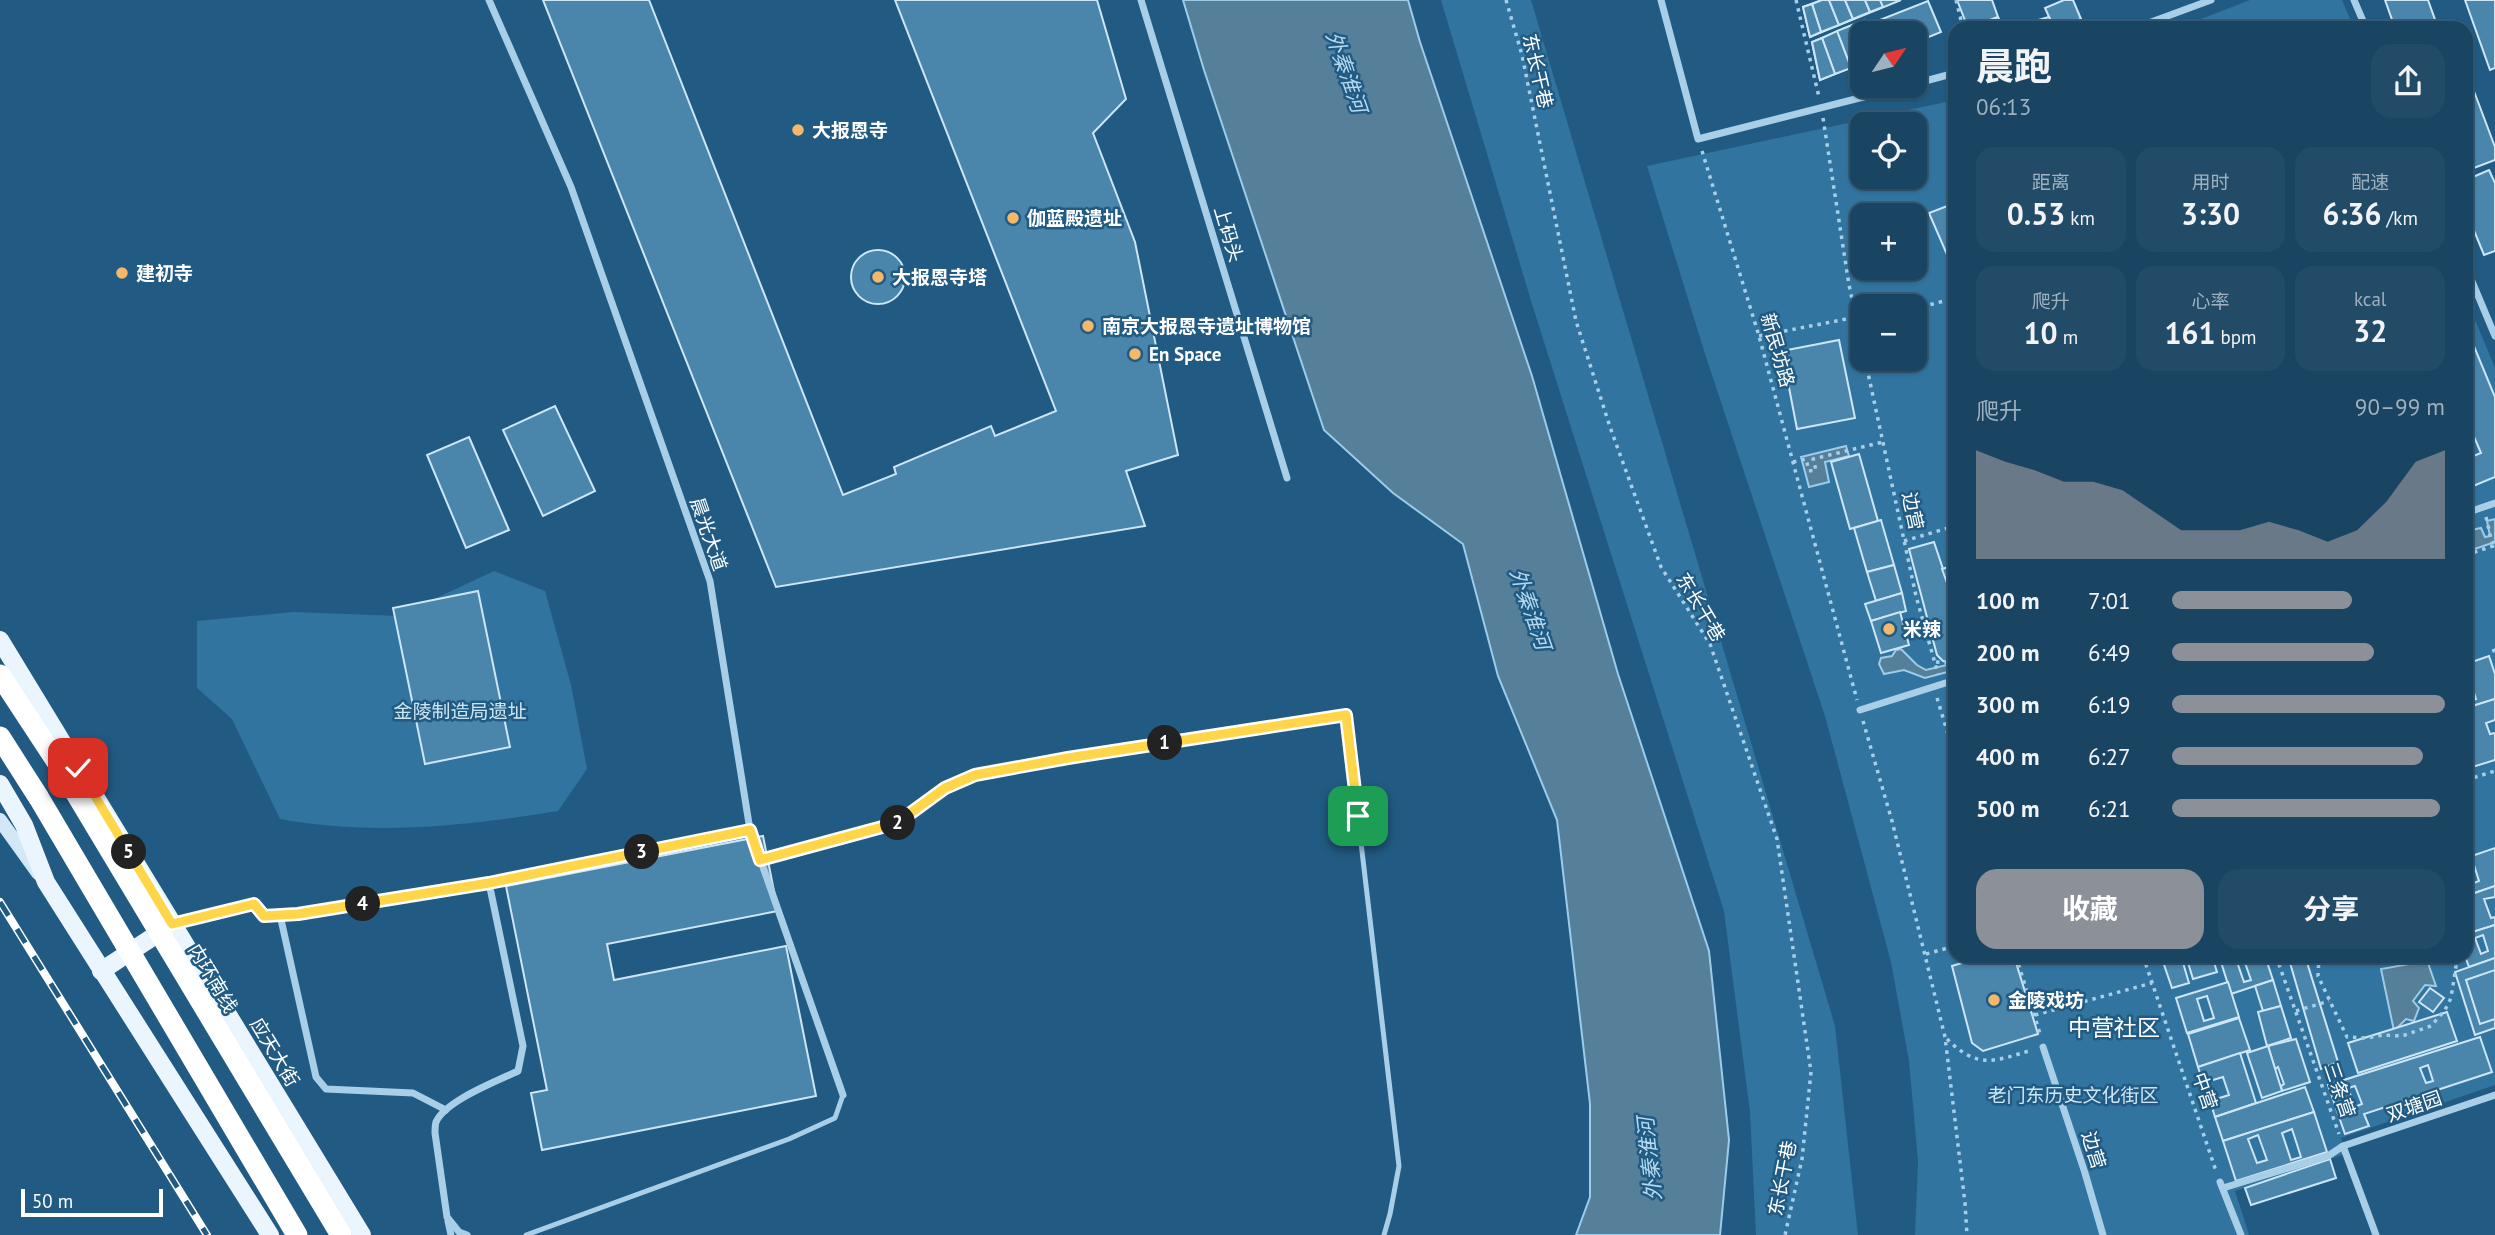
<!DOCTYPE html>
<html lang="zh">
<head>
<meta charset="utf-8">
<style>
  :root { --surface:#194462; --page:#224b68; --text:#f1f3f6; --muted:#9fb0be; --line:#375c77; --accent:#8c9099 }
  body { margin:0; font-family:"PT Sans","Noto Sans SC",sans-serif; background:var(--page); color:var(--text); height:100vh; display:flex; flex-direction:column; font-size:26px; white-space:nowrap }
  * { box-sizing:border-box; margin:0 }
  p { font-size:23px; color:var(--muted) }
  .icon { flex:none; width:38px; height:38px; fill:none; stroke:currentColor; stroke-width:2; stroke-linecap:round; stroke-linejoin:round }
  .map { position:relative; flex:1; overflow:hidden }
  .sheet { position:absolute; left:1948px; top:21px; width:525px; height:942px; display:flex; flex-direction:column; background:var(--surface); border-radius:21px; box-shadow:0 2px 5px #0004,0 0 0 2px var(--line) }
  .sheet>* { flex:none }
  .needle { width:46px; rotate:55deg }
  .controls { position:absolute; left:1850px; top:21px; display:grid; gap:14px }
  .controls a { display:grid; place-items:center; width:77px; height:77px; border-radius:14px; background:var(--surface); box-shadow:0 2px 5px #0004,0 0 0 2px var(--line); font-size:35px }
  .scale { position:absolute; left:21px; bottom:18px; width:142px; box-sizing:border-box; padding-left:7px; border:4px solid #fff; border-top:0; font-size:19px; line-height:24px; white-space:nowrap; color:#fff; -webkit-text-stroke:5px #215b83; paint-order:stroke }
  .pin { position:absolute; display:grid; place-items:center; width:60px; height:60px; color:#fff; margin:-30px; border-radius:14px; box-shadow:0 4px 10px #0006 }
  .km { position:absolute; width:35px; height:35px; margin:-18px; border-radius:50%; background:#222; color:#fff; font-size:19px; line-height:35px; text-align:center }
  .round { display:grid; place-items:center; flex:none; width:74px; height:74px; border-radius:21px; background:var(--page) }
  .head { display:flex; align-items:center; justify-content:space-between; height:119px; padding:0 28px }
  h1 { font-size:38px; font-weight:700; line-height:52px }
  .figures { display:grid; grid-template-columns:repeat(3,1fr); gap:10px; height:119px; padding:7px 28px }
  .figures div { display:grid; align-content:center; border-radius:18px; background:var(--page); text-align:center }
  .figures b { font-size:30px; font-weight:700 }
  .figures small { font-size:19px; font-weight:400 }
  .figures p { font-size:19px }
  .chart { height:196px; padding:14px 28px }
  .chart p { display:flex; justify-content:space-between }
  .chart svg { width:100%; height:126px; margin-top:7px; fill:var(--accent); opacity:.7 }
  .action { display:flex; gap:14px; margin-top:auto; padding:14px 28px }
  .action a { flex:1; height:80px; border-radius:21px; background:var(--accent); color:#fff; font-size:28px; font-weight:700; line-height:80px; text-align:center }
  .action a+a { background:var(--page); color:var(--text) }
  ul { padding:0 28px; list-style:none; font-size:23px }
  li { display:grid; grid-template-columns:112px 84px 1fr; align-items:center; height:52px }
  li i { height:18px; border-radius:9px; background:var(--accent) }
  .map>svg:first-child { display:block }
  .green { fill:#31749f; fill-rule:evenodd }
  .water { fill:#567f9a; stroke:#9cccea; stroke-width:2 }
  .building { fill:#4a85ab; stroke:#cde6f6; stroke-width:2; fill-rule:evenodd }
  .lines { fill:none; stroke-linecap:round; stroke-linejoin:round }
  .path { stroke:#a9cfe8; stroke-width:3.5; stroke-dasharray:3.5 5; stroke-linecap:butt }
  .lane { stroke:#a9cfe8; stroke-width:5 }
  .street { stroke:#a9cfe8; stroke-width:7 }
  .secondary { stroke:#d3e8f7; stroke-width:14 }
  .primary { stroke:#ebf5fe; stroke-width:18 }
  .highway { stroke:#fff; stroke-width:21 }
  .rail-casing { stroke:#fff; stroke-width:8 }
  .rail { stroke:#215b83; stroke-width:5; stroke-dasharray:16; stroke-linecap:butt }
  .route-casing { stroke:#fff; stroke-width:14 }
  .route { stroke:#ffd54a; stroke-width:9 }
  .poi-dot { fill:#f5b86a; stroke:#215b83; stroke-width:2.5 }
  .labels { text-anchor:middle; stroke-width:5; stroke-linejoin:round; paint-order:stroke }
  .street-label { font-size:19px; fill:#fff; stroke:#215b83 }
  .poi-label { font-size:19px; font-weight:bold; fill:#fff; stroke:#215b83; text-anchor:start }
  .park-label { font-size:19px; fill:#cde6f6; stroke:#215b83 }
  .water-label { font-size:21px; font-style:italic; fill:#b4d9f0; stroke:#215b83 }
  .quarter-label { font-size:23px; fill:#fff; stroke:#215b83 }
</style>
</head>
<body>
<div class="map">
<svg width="2495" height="1235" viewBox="0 0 2495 1235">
  <rect width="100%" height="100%" fill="#215b83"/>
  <g class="green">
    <polygon points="1441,0 1531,0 1835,1026 1858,1235 1756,1235 1750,1112 1724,911 1532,304"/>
    <polygon points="2250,0 2342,0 2354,28 2178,28"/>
    <path d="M1955 100V956H2466V298L2495 368V1085L2341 1138 2345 1154 2235 1191 2249 1235H1915L1918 1161 1909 1061 1891 962 1825 716 1705 354 1647 166ZM1862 124H1914V177H1862ZM1862 215H1914V268H1862ZM1862 306H1914V359H1862Z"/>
    <path d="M494 571 545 591 571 685 587 769 558 811C465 826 373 836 280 819L232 719 197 688V621L294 612 398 616Z"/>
  </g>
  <g class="water">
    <polygon points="1183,0 1408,0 1420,42 1532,376 1618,674 1709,951 1729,1140 1720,1235 1576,1235 1590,1197 1590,1104 1557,820 1498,676 1463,544 1393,493 1324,430 1204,70"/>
    <polygon points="1846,446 1849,456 1825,462 1829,482 1809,487 1801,457"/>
    <polygon points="2495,519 2495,542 2466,552 2466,531 2481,528 2485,537 2490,536 2487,521"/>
    <polygon points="1901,649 1917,665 1926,670 1955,663 1955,670 1925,678 1904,670 1884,674 1879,664 1881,658 1892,656 1896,650"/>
    <polygon points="2412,956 2430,956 2429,966 2436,986 2425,985 2413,1001 2419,1008 2414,1021 2406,1019 2394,1031 2381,969 2410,964"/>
  </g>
  <g class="building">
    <polygon points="543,0 649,0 843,495 896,474 894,467 991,426 995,436 1056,411 895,0 1097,0 1126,99 1093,133 1135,242 1178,455 1126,471 1145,526 776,587"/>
    <polygon points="1822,0 1901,0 1810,37 1803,7"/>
    <polygon points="1822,0 1829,0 1839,25 1821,32 1812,4"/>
    <polygon points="1829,0 1845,0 1853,19 1839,25"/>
    <polygon points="1845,0 1865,0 1870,12 1853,19"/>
    <polygon points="1865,0 1880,0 1883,7 1870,12"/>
    <polygon points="1957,0 1992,0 1998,17 1968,28"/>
    <polygon points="2064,0 2073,0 2081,19 2054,28 2045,8"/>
    <polygon points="2385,0 2428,0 2438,28 2395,28"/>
    <polygon points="2465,0 2495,0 2495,68 2490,70"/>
    <polygon points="1928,1 1941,32 1914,43 1914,33 1870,33 1867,25"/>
    <polygon points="1812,4 1821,32 1810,37 1803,7"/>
    <polygon points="1998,17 2003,28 1981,28 1979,25"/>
    <polygon points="2049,17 2054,28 2010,28"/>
    <polygon points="1864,20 1870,33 1862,33 1862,63 1820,80 1812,42"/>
    <polygon points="1864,20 1870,33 1862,33 1862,48 1852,25"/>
    <polygon points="1852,25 1862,48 1862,63 1851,68 1837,31"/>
    <polygon points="1837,31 1851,68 1835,74 1822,38"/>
    <polygon points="1822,38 1835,74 1820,80 1812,42"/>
    <polygon points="2466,70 2495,147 2495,160 2466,171"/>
    <polygon points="2489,170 2495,183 2495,251 2484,255 2466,211 2466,180"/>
    <polygon points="1955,203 1955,273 1929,213"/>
    <circle cx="878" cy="277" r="27"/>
    <polygon points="2466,327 2495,397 2495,477 2466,489 2466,459 2481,453 2466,418"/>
    <polygon points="1839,340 1855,418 1797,429 1782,351"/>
    <polygon points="555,406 595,491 543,516 503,430"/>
    <polygon points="469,437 509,530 466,548 427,455"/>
    <polygon points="1859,454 1878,521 1850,529 1831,462"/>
    <polygon points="1881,520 1894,565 1867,572 1854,528"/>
    <polygon points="1934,542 1955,605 1955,663 1943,661 1937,655 1909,549"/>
    <polygon points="1894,565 1902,593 1876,601 1867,572"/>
    <polygon points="1955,565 1955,605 1942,569"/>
    <polygon points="478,591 510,747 425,764 393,608"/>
    <polygon points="1902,593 1906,611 1871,621 1865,604"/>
    <polygon points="1900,612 1909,645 1881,653 1871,621"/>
    <polygon points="2489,656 2495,674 2495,699 2466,708 2466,692 2469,701 2476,699 2472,686 2466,688 2466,664"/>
    <polygon points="2495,699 2495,720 2486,723 2490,734 2495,733 2495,760 2466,769 2466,744 2469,743 2466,732 2466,708"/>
    <polygon points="763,836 778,911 607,944 614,980 786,946 816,1096 542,1150 531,1093 547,1090 506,886"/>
    <polygon points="2495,848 2495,886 2466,896 2466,876 2469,885 2479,881 2473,862 2466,864 2466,858"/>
    <polygon points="2495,886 2495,897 2484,899 2491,918 2495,917 2495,925 2466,934 2466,896"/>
    <path d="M2495 925V958L2469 967 2465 956 2466 934ZM2483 935 2488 951 2481 954 2475 938Z"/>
    <polygon points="1985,956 2014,956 2038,1034 1983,1051 1972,1043 1952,966"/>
    <polygon points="2161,956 2181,956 2189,983 2172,988"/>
    <polygon points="2186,956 2212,956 2217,972 2193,979"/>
    <path d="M2241 956H2265L2273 980 2231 994 2221 962ZM2244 960 2251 980 2244 982 2237 962Z"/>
    <polygon points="2288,956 2305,956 2338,1062 2321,1069"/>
    <polygon points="2495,958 2495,1028 2475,1035 2455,972"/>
    <polygon points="2495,970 2495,1019 2480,1024 2466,980"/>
    <polygon points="2273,980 2281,1006 2263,1011 2255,986"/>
    <path d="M2228 982 2239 1017 2187 1033 2176 998ZM2207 996 2214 1018 2204 1021 2197 999Z"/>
    <polygon points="2430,988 2444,998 2433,1012 2419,1002"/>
    <polygon points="2281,1006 2291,1038 2267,1046 2258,1012"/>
    <polygon points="2447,1012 2457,1041 2358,1073 2348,1043"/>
    <polygon points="2239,1018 2250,1050 2198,1067 2188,1034"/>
    <path d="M2480 1037 2492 1072 2364 1114 2369 1126 2345 1134 2328 1085ZM2428 1065 2433 1081 2426 1083 2420 1068ZM2355 1086 2362 1104 2355 1107 2348 1088Z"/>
    <polygon points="2296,1039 2310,1082 2282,1091 2281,1086 2284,1084 2278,1067 2275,1069 2268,1046"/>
    <polygon points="2268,1046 2282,1091 2262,1098 2247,1053"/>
    <polygon points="2240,1053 2256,1103 2215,1117 2210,1101 2229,1095 2223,1077 2203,1083 2198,1067"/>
    <polygon points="2305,1087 2314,1112 2223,1141 2215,1117"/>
    <path d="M2314 1112 2327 1152 2236 1181 2223 1141ZM2292 1129 2301 1157 2291 1160 2282 1133ZM2258 1135 2267 1160 2257 1163 2248 1139Z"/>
    <polygon points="2330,1159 2336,1178 2251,1205 2245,1188"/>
  </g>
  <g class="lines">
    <g class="path">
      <polyline points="1506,0 1522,55 1576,321 1610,427 1661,567 1710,644 1777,839 1811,1072 1802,1159 1785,1235"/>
      <polyline points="1796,0 1819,97"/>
      <polyline points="1956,0 1963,28"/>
      <polyline points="1950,88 1955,100"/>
      <polyline points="1823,118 1849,285 1862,344"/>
      <polyline points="1702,151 1759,336 1857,700"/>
      <polyline points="1914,309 1955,298"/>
      <polyline points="1759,336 1862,316"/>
      <polyline points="1865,359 1916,596 1938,674"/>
      <polyline points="1793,462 1806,459 1809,471"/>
      <polyline points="1809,471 1816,470 1813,459 1883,442"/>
      <polyline points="2486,517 2492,543 2495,542"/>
      <polyline points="1904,541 1955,526"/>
      <polyline points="2466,555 2493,546 2492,543"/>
      <polyline points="2493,649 2495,653"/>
      <polyline points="1936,662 1955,663"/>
      <polyline points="1937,698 1955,757"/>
      <polyline points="1863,721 1892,821 1945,1037 1965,1203 1967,1235"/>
      <polyline points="2466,780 2495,771"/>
      <polyline points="1926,954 1955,946"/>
      <polyline points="2016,956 2041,1037"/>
      <polyline points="2143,956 2216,1171"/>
      <polyline points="2276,956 2339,1134"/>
      <polyline points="2319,956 2318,976 2347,1037 2367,1038 2383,1035 2402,1036 2431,1026 2445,1010 2451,998 2456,966 2453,956"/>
      <polyline points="2296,1011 2329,1001"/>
      <polyline points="2035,1015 2152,983"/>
      <path d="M1947 1039C1978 1070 1995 1061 2032 1050"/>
    </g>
    <g class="lane">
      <polyline points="1346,715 1399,1166 1390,1214 1384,1235"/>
      <polyline points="526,1235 789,1139 835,1118 843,1095"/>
    </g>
    <g class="street">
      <polyline points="489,0 571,187 710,581 750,830 843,1095"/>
      <polyline points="1141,0 1287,478"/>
      <polyline points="1661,0 1698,139 1907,86"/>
      <polyline points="2354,0 2366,28"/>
      <polyline points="2135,28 2211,0"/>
      <polyline points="1914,84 1955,73"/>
      <polyline points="2466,267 2495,336"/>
      <polyline points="2466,513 2495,503"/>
      <polyline points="1860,710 1955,680"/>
      <polyline points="760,860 897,823 945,788 975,775 1068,758 1346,715"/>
      <polyline points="280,915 316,1077 326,1089 413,1093 446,1110"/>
      <polyline points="175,923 254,904 264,916 298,914 489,883 750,830"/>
      <polyline points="2043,1047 2085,1173 2103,1235"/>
      <polyline points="2343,1146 2376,1235"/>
      <polyline points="2220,1182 2241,1235"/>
      <polyline points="2223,1188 2328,1156 2343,1146 2495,1095"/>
      <polyline points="448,1221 451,1235"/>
      <path d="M467 1235 459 1232 447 1217 435 1133C435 1129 435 1125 436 1122 445 1101 497 1081 518 1071L523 1046 489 883"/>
    </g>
    <polyline class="secondary" points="0,820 38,873"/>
    <g class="primary">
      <polyline points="0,640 362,1235"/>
      <polyline points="0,784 24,825 46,882 270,1235"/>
      <polyline points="101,971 168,927"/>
    </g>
    <g class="highway">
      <polyline points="0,675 59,765 341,1235"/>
      <polyline points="0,737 39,798 297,1235"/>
    </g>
    <g class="rail-casing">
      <polyline id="rail" points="0,902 207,1235"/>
    </g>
    <use href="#rail" class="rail"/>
  </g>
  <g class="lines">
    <g class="route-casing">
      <polyline id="route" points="78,768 172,924 254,904 264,916 298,914 489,883 750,830 760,860 897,823 945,788 975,775 1068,758 1346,715 1358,816"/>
    </g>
    <use href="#route" class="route"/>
  </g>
  <g class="poi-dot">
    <circle cx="798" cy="130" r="7"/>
    <circle cx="1013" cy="218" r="7"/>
    <circle cx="122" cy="273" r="7"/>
    <circle cx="878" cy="277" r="7"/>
    <circle cx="1088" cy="326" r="7"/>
    <circle cx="1135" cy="354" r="7"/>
    <circle cx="1889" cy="629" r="7"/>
    <circle cx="1994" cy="1000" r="7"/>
  </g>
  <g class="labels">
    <g class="street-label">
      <text transform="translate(1538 71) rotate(77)" y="7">东长干巷</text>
      <text transform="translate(1229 234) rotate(73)" y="7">上码头</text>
      <text transform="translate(1778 350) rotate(74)" y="7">新民坊路</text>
      <text transform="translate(1913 511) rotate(78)" y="7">边营</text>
      <text transform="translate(709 534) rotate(71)" y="7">晨光大道</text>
      <text transform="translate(1701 607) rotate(59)" y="7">东长干巷</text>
      <text transform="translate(213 978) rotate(59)" y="7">内环南线</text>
      <text transform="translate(275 1052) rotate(59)" y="7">应天大街</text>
      <text transform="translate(2340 1090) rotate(71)" y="7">三条营</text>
      <text transform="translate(2205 1091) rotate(71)" y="7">中营</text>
      <text transform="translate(2414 1106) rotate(-19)" y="7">双塘园</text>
      <text transform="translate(2094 1150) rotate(72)" y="7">边营</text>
      <text transform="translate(1782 1178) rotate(-79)" y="7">东长干巷</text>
    </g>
    <g class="poi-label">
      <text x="812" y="137">大报恩寺</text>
      <text x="1027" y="225">伽蓝殿遗址</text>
      <text x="136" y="280">建初寺</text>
      <text x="892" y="284">大报恩寺塔</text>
      <text x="1102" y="333">南京大报恩寺遗址博物馆</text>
      <text x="1149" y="361">En Space</text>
      <text x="1903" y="636">米辣</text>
      <text x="2008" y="1007">金陵戏坊</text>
    </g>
    <g class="park-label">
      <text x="460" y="718">金陵制造局遗址</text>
      <text x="2073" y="1102">老门东历史文化街区</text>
    </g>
    <g class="water-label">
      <text transform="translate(1346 72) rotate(71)" y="7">外秦淮河</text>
      <text transform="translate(1530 609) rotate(71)" y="7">外秦淮河</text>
      <text transform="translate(1650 1159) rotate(-96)" y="7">外秦淮河</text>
    </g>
    <g class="quarter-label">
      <text x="2114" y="1036">中营社区</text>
    </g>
  </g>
</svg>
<div class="controls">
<a><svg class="needle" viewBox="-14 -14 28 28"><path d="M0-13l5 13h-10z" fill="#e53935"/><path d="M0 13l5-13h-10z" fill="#9fb0be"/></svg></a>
<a><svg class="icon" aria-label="locate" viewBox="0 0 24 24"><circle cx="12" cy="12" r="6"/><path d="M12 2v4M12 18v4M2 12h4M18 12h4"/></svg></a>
<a>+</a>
<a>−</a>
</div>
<div class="scale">50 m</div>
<div class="pin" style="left:1358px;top:816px;background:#1e9e55"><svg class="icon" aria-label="arrive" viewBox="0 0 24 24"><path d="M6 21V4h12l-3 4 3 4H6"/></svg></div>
<div class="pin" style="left:78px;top:768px;background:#d93025"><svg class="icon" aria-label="check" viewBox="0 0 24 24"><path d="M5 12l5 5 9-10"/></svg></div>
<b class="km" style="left:1165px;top:743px">1</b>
<b class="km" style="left:898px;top:823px">2</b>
<b class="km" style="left:642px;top:852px">3</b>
<b class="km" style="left:363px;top:904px">4</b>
<b class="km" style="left:129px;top:852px">5</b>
<section class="sheet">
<div class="head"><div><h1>晨跑</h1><p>06:13</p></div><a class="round"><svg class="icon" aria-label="share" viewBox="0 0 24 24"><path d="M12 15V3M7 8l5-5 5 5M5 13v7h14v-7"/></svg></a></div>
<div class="figures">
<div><p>距离</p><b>0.53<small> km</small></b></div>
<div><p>用时</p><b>3:30</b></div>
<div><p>配速</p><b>6:36<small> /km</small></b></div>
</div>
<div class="figures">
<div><p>爬升</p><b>10<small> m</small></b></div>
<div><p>心率</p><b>161<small> bpm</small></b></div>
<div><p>kcal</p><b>32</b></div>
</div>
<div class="chart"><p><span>爬升</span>90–99 m</p>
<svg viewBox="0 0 160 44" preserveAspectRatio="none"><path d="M0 44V6L10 10L20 13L30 17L40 17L50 20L60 27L70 34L80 34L90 34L100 31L110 34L120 38L130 34L140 24L150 10L160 6V44z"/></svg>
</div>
<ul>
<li><b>100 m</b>7:01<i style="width:66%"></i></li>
<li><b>200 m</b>6:49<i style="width:74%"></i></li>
<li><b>300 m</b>6:19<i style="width:100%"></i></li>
<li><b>400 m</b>6:27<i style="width:92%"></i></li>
<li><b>500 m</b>6:21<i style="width:98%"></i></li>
</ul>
<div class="action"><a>收藏</a><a>分享</a></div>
</section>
</div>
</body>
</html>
